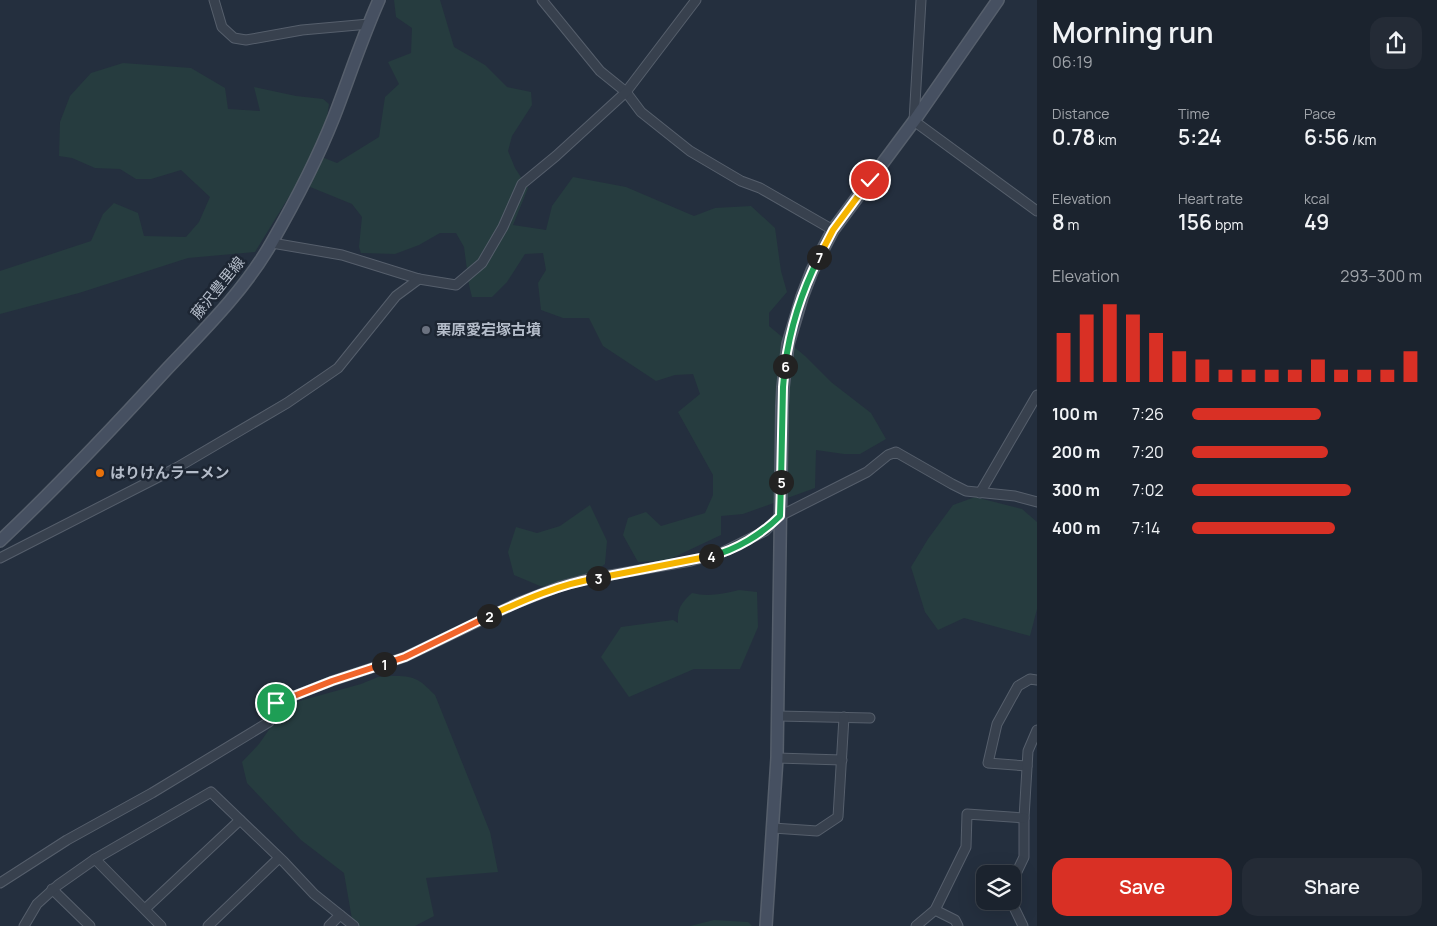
<!DOCTYPE html>
<html lang="en">
<head>
<meta charset="utf-8">
<style>
  :root { --surface:#1b232e; --page:#242b36; --text:#f1f3f6; --muted:#a0a4aa; --line:#39404a; --accent:#d93025 }
  body { margin:0; font-family:Manrope,"Noto Sans JP",sans-serif; background:var(--page); color:var(--text); height:100vh; display:flex; flex-direction:column; font-size:19px; white-space:nowrap }
  * { box-sizing:border-box; margin:0 }
  p { font-size:16px; color:var(--muted) }
  .icon { flex:none; width:28px; height:28px; fill:none; stroke:currentColor; stroke-width:2; stroke-linecap:round; stroke-linejoin:round }
  .map { position:relative; flex:1; overflow:hidden }
  .drawer { display:flex; flex-direction:column; background:var(--surface); width:400px }
  .drawer>* { flex:none }
  .controls { position:absolute; left:976px; top:865px; display:grid; gap:10px }
  .controls a { display:grid; place-items:center; width:45px; height:45px; border-radius:10px; background:var(--surface); box-shadow:0 5px 20px #0002,0 0 0 1px var(--line); font-size:25px }
  .pin { position:absolute; display:grid; place-items:center; width:42px; height:42px; color:#fff; margin:-21px; border:2px solid #fff; border-radius:50%; box-shadow:0 1px 5px #0007 }
  .km { position:absolute; width:25px; height:25px; margin:-12px; border-radius:50%; background:#222; color:#fff; font-size:14px; line-height:25px; text-align:center }
  .round { display:grid; place-items:center; flex:none; width:52px; height:52px; border-radius:15px; background:var(--page) }
  .overview { display:flex; align-items:center; justify-content:space-between; height:85px; padding:0 15px }
  h1 { font-size:28px; font-weight:600; line-height:38px }
  .metrics { display:grid; grid-template-columns:repeat(3,1fr); gap:8px; height:85px; padding:5px 15px }
  .metrics div { display:grid; align-content:center }
  .metrics b { font-size:21px; font-weight:600 }
  .metrics small { font-size:14px; font-weight:400 }
  .metrics p { font-size:14px }
  .chart { height:140px; padding:10px 15px }
  .chart p { display:flex; justify-content:space-between }
  .chart svg { width:100%; height:90px; margin-top:5px; stroke:var(--accent); stroke-width:6 }
  .primary-button { display:flex; gap:10px; margin-top:auto; padding:10px 15px }
  .primary-button a { flex:1; height:58px; border-radius:15px; background:var(--accent); color:#fff; font-size:20px; font-weight:600; line-height:58px; text-align:center }
  .primary-button a+a { background:var(--page); color:var(--text) }
  ul { padding:0 15px; list-style:none; font-size:16px }
  li { display:grid; grid-template-columns:80px 60px 1fr; align-items:center; height:38px }
  li i { height:12px; border-radius:6px; background:var(--accent) }
  main { display:flex; flex:1; min-height:0 }
  .map>svg:first-child { display:block }
  .green { fill:#263c3f }
  .lines { fill:none; stroke-linecap:round; stroke-linejoin:round }
  .street-casing { stroke:#565f6c; stroke-width:11 }
  .secondary-casing { stroke:#565f6c; stroke-width:14 }
  .street { stroke:#38414e; stroke-width:9 }
  .secondary { stroke:#465061; stroke-width:11 }
  .split-1-casing { stroke:#fff; stroke-width:10 }
  .split-2-casing { stroke:#fff; stroke-width:10 }
  .split-3-casing { stroke:#fff; stroke-width:10 }
  .split-4-casing { stroke:#fff; stroke-width:10 }
  .split-5-casing { stroke:#fff; stroke-width:10 }
  .split-6-casing { stroke:#fff; stroke-width:10 }
  .split-7-casing { stroke:#fff; stroke-width:10 }
  .split-8-casing { stroke:#fff; stroke-width:10 }
  .split-1 { stroke:#f0652b; stroke-width:6 }
  .split-2 { stroke:#f0652b; stroke-width:6 }
  .split-3 { stroke:#f5b400; stroke-width:6 }
  .split-4 { stroke:#f5b400; stroke-width:6 }
  .split-5 { stroke:#22a559; stroke-width:6 }
  .split-6 { stroke:#22a559; stroke-width:6 }
  .split-7 { stroke:#22a559; stroke-width:6 }
  .split-8 { stroke:#f5b400; stroke-width:6 }
  .worship-dot { fill:#6b7280; stroke:#1d2633; stroke-width:2 }
  .food-dot { fill:#e8710a; stroke:#1d2633; stroke-width:2 }
  .labels { text-anchor:middle; stroke-width:5; stroke-linejoin:round; paint-order:stroke }
  .street-label { font-size:15px; fill:#b4bcc9; stroke:#1d2633 }
  .poi-label { font-size:15px; font-weight:bold; fill:#b4bcc9; stroke:#1d2633; text-anchor:start }
</style>
</head>
<body>
<main>
<div class="map">
<svg width="1037" height="926" viewBox="0 0 1037 926">
  <rect width="100%" height="100%" fill="#242f3e"/>
  <g class="green">
    <polygon points="394,0 440,0 454,47 485,65 507,87 531,92 532,105 512,136 508,151 515,168 528,188 513,225 546,230 552,206 573,177 626,187 694,216 715,208 751,206 775,228 781,271 787,292 769,313 769,326 805,356 831,382 871,413 886,439 860,454 844,454 816,450 815,488 743,514 721,516 721,535 668,560 638,562 623,535 628,518 646,512 661,526 705,513 713,495 713,475 678,412 700,394 693,374 675,375 656,381 603,346 589,318 563,318 541,310 538,283 546,270 543,253 525,254 507,282 492,297 472,297 469,285 464,247 456,233 440,233 419,245 395,254 361,253 359,247 362,217 352,204 298,182 255,252 188,258 79,293 0,314 0,271 91,241 103,214 114,203 138,213 144,236 186,237 199,222 210,197 181,170 151,179 136,179 120,169 95,168 72,158 59,156 60,122 70,96 91,73 123,63 191,68 225,88 228,109 260,111 254,87 296,96 323,99 329,104 327,117 314,154 337,163 379,137 385,97 399,84 388,62 411,53 412,28 396,17"/>
    <polygon points="975,497 1022,509 1037,522 1037,609 1030,636 964,618 938,630 925,612 911,567 928,539 953,505"/>
    <polygon points="590,505 607,541 605,564 595,572 574,580 565,589 540,586 514,575 508,552 516,527 537,533 560,526"/>
    <path d="M739 590 757 592 758 627 740 669H694L629 697 601 657 621 627 673 620 678 623C677 609 681 603 692 593 708 597 722 594 739 590Z"/>
    <path d="M391 676C415 676 418 678 435 695L490 832 498 872 426 878 434 916 415 926H356L353 925 344 873 301 840 247 783 242 762 259 744 282 711 296 702 361 684 378 677Z"/>
    <polygon points="714,920 748,922 752,926 690,926"/>
  </g>
  <g class="lines">
    <g class="street-casing">
      <g id="street">
        <polyline points="214,0 222,27 234,38 246,40 302,30 369,24"/>
        <polyline points="542,0 600,71 626,92 641,112 690,151 741,181 760,188 833,230"/>
        <polyline points="921,0 914,121 1037,211"/>
        <polyline points="272,243 342,255 419,279 456,285 482,263 503,227 522,184 556,156 626,92 696,0"/>
        <polyline points="980,493 1037,395"/>
        <polyline points="0,558 178,467 287,403 338,368 396,296 419,279"/>
        <polyline points="778,716 870,718"/>
        <polyline points="777,758 842,760"/>
        <polyline points="1027,766 988,763 997,724 1018,686 1030,679 1037,680"/>
        <polyline points="773,828 817,831 838,817 844,717"/>
        <polyline points="95,859 161,926"/>
        <polyline points="1012,882 1024,857 1024,818 1028,751 1037,730"/>
        <polyline points="0,883 67,840 152,793 269,722 268,710 276,703 332,681 405,657 517,603 561,586 587,579 691,561 721,553 765,531 780,516 867,472 888,455 896,452 952,484 966,491 1015,496 1037,502"/>
        <polyline points="52,889 90,926"/>
        <polyline points="1011,901 1023,926"/>
        <polyline points="145,909 240,820"/>
        <polyline points="935,910 955,920 958,926"/>
        <polyline points="24,926 37,904 58,885 95,859 211,792 284,862 314,894 354,926"/>
        <polyline points="208,926 279,858"/>
        <polyline points="329,926 340,915"/>
        <polyline points="916,926 935,910 966,847 967,814 1024,818"/>
      </g>
    </g>
    <g class="secondary-casing">
      <g id="secondary">
        <path d="M0 541C58 486 112 429 166 370 204 330 245 290 272 242 295 202 317 160 334 117 349 78 362 38 379 0"/>
        <polyline points="766,926 777,758 782,406 783,387 788,344 802,297 812,271 822,251 833,230 914,121 998,0"/>
      </g>
    </g>
    <use href="#street" class="street"/>
    <use href="#secondary" class="secondary"/>
  </g>
  <g class="lines">
    <g class="split-1-casing">
      <polyline id="split-1" points="276,703 332,681 384,664"/>
    </g>
    <g class="split-2-casing">
      <polyline id="split-2" points="384,664 405,657 489,616"/>
    </g>
    <g class="split-3-casing">
      <path id="split-3" d="M489 616C524 600 560 584 598 578"/>
    </g>
    <g class="split-4-casing">
      <polyline id="split-4" points="598,578 711,556"/>
    </g>
    <g class="split-5-casing">
      <path id="split-5" d="M711 556C736 550 762 534 780 516L781 482"/>
    </g>
    <g class="split-6-casing">
      <polyline id="split-6" points="781,482 783,387 785,366"/>
    </g>
    <g class="split-7-casing">
      <path id="split-7" d="M785 366C790 328 802 291 819 257"/>
    </g>
    <g class="split-8-casing">
      <polyline id="split-8" points="819,257 833,230 870,180"/>
    </g>
    <use href="#split-1" class="split-1"/>
    <use href="#split-2" class="split-2"/>
    <use href="#split-3" class="split-3"/>
    <use href="#split-4" class="split-4"/>
    <use href="#split-5" class="split-5"/>
    <use href="#split-6" class="split-6"/>
    <use href="#split-7" class="split-7"/>
    <use href="#split-8" class="split-8"/>
  </g>
  <circle class="worship-dot" cx="426" cy="330" r="5"/>
  <circle class="food-dot" cx="100" cy="473" r="5"/>
  <g class="labels">
    <g class="street-label">
      <text transform="translate(218 288) rotate(-51)" y="5">藤沢豊里線</text>
    </g>
    <g class="poi-label">
      <text x="436" y="335">栗原愛宕塚古墳</text>
      <text x="110" y="478">はりけんラーメン</text>
    </g>
  </g>
</svg>
<div class="controls">
<a><svg class="icon" aria-label="layers" viewBox="0 0 24 24"><path d="M12 4l9 5-9 5-9-5zM3 14l9 5 9-5"/></svg></a>
</div>
<div class="pin" style="left:276px;top:703px;background:#1e9e55"><svg class="icon" aria-label="arrive" viewBox="0 0 24 24"><path d="M6 21V4h12l-3 4 3 4H6"/></svg></div>
<div class="pin" style="left:870px;top:180px;background:#d93025"><svg class="icon" aria-label="check" viewBox="0 0 24 24"><path d="M5 12l5 5 9-10"/></svg></div>
<b class="km" style="left:384px;top:664px">1</b>
<b class="km" style="left:489px;top:616px">2</b>
<b class="km" style="left:598px;top:578px">3</b>
<b class="km" style="left:711px;top:556px">4</b>
<b class="km" style="left:781px;top:482px">5</b>
<b class="km" style="left:785px;top:366px">6</b>
<b class="km" style="left:819px;top:257px">7</b>
</div>
<section class="drawer">
<div class="overview"><div><h1>Morning run</h1><p>06:19</p></div><a class="round"><svg class="icon" aria-label="share" viewBox="0 0 24 24"><path d="M12 15V3M7 8l5-5 5 5M5 13v7h14v-7"/></svg></a></div>
<div class="metrics">
<div><p>Distance</p><b>0.78<small> km</small></b></div>
<div><p>Time</p><b>5:24</b></div>
<div><p>Pace</p><b>6:56<small> /km</small></b></div>
</div>
<div class="metrics">
<div><p>Elevation</p><b>8<small> m</small></b></div>
<div><p>Heart rate</p><b>156<small> bpm</small></b></div>
<div><p>kcal</p><b>49</b></div>
</div>
<div class="chart"><p><span>Elevation</span>293–300 m</p>
<svg viewBox="0 0 160 44" preserveAspectRatio="none"><path d="M5 44V20M15 44V11M25 44V6M35 44V11M45 44V20M55 44V29M65 44V33M75 44V38M85 44V38M95 44V38M105 44V38M115 44V33M125 44V38M135 44V38M145 44V38M155 44V29"/></svg>
</div>
<ul>
<li><b>100 m</b>7:26<i style="width:56%"></i></li>
<li><b>200 m</b>7:20<i style="width:59%"></i></li>
<li><b>300 m</b>7:02<i style="width:69%"></i></li>
<li><b>400 m</b>7:14<i style="width:62%"></i></li>
</ul>
<div class="primary-button"><a>Save</a><a>Share</a></div>
</section>
</main>
</body>
</html>
